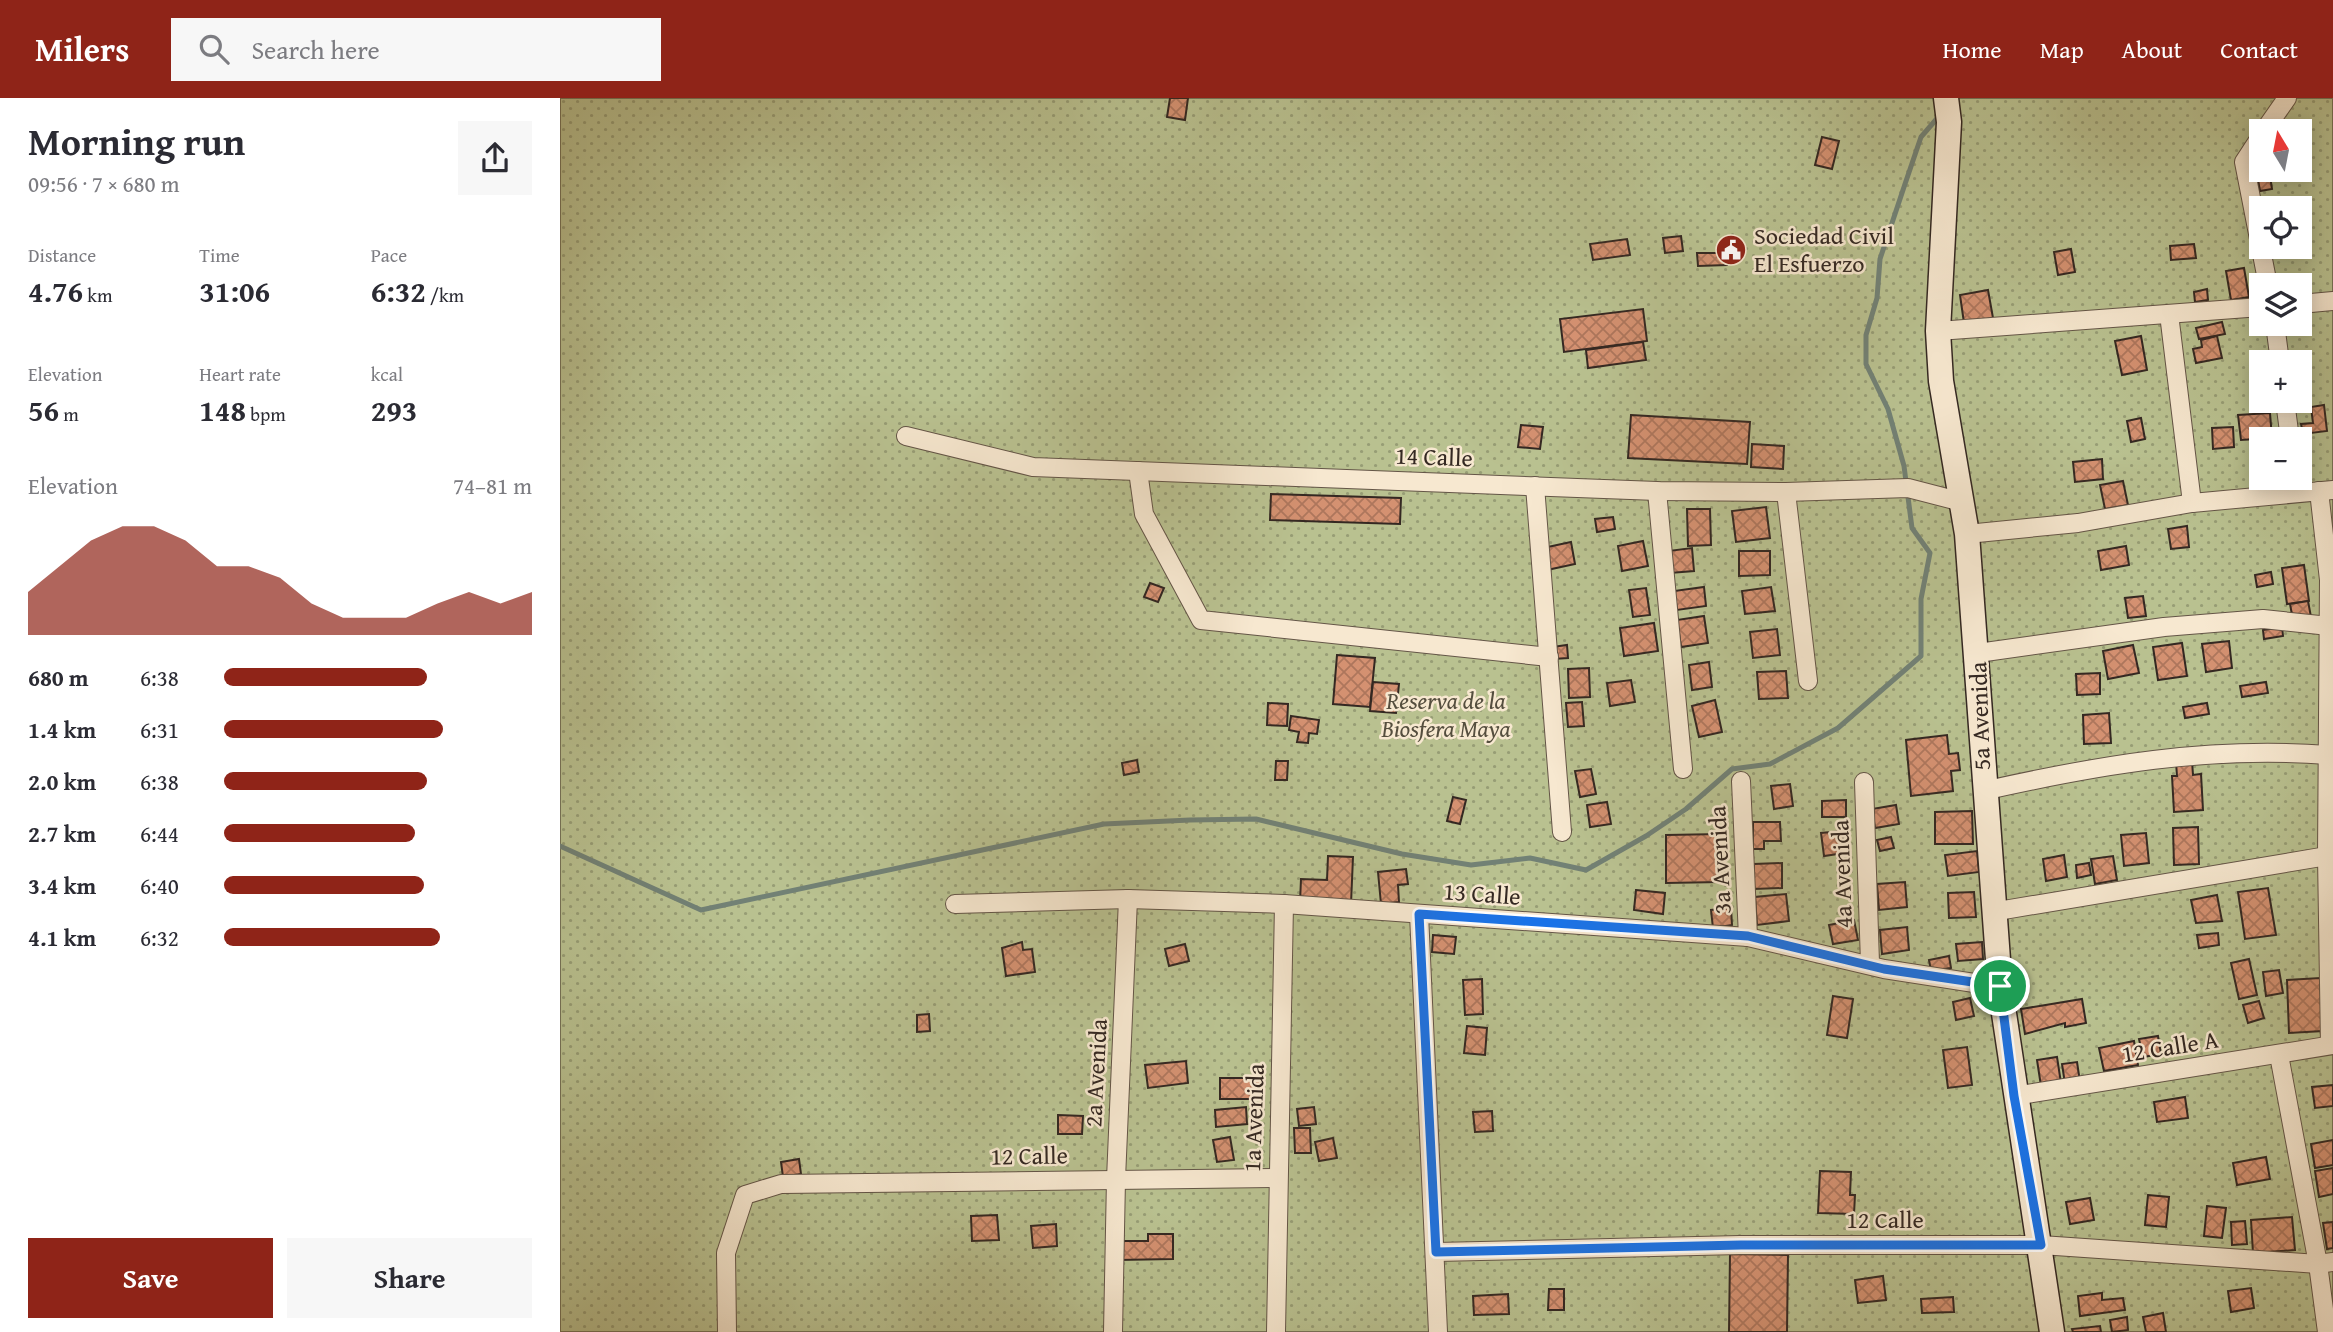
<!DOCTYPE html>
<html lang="en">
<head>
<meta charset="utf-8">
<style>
  :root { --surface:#fff; --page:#f7f7f7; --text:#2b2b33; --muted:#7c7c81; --accent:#8f2418 }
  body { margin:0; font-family:"Gentium Book Plus",serif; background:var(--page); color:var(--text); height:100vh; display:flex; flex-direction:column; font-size:26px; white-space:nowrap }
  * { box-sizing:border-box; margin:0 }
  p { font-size:23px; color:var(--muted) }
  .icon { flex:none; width:38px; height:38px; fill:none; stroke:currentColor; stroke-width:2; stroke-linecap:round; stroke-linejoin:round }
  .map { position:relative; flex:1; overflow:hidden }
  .details { display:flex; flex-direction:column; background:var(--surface); width:560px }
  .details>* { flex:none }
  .needle { width:46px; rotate:350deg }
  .controls { position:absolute; left:1689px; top:21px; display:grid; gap:14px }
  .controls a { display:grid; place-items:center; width:63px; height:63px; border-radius:0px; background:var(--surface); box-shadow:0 4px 18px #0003; font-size:35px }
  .pin { position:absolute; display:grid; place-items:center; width:60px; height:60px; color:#fff; margin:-30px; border:4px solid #fff; border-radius:50%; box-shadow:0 2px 7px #0007 }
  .round { display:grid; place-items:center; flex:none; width:74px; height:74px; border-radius:0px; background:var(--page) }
  .headline { display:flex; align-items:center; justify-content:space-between; height:119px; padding:0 28px }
  h1 { font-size:38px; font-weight:700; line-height:52px }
  .metrics { display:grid; grid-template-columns:repeat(3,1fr); gap:10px; height:119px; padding:7px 28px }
  .metrics div { display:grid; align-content:center }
  .metrics b { font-size:30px; font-weight:700 }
  .metrics small { font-size:19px; font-weight:400 }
  .metrics p { font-size:19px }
  .chart { height:196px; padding:14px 28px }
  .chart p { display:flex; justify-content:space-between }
  .chart svg { width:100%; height:126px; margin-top:7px; fill:var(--accent); opacity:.7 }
  .button { display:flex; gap:14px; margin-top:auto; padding:14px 28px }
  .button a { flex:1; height:80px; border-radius:0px; background:var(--accent); color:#fff; font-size:28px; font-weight:700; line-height:80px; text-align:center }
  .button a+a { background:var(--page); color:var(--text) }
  ul { padding:0 28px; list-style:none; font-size:23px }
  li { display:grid; grid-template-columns:112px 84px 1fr; align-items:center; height:52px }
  li i { height:18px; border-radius:9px; background:var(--accent) }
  header { display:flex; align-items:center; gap:42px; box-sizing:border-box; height:98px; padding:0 35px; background:var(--accent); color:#fff }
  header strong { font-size:33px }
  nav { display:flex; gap:38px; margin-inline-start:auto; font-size:24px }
  .search { width:490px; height:63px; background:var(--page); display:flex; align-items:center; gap:18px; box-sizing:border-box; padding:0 24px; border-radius:0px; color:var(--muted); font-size:26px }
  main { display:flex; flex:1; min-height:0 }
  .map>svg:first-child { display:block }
  .park { fill:url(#park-dots); stroke:#767459; stroke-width:2; fill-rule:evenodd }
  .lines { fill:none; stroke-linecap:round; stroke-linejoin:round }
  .stream { stroke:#728175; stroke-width:5 }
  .building { fill:url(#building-cross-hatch); stroke:#342822; stroke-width:2 }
  .street-casing { stroke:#645547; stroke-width:20 }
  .secondary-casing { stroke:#342822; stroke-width:27 }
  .street { stroke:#f7e8d0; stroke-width:18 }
  .secondary { stroke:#f7e8d0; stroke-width:24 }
  .route-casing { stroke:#fff; stroke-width:14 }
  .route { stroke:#1a73e8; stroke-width:9 }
  .labels { text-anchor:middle; stroke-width:5; stroke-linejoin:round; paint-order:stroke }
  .poi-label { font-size:24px; fill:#342822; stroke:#f7e8d0; text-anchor:start }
  .street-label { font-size:24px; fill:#342822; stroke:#f7e8d0 }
  .park-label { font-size:24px; font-style:italic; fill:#554e3e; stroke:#f7e8d0 }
</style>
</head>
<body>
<header>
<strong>Milers</strong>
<div class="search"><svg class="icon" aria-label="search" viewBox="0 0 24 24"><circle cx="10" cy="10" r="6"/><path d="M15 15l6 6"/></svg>Search here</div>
<nav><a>Home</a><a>Map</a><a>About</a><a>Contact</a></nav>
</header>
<main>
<section class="details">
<div class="headline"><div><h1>Morning run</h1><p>09:56 · 7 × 680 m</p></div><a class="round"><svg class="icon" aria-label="share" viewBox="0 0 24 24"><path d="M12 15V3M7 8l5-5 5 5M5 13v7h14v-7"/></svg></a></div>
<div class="metrics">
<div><p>Distance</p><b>4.76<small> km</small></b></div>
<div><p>Time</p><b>31:06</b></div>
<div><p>Pace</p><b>6:32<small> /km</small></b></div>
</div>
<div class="metrics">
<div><p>Elevation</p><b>56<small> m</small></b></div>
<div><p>Heart rate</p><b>148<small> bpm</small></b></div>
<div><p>kcal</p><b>293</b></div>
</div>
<div class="chart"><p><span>Elevation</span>74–81 m</p>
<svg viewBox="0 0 160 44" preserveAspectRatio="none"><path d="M0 44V29L10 20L20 11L30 6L40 6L50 11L60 20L70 20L80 24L90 33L100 38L110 38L120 38L130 33L140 29L150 33L160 29V44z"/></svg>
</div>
<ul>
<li><b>680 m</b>6:38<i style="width:66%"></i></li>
<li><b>1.4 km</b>6:31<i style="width:71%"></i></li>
<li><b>2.0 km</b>6:38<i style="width:66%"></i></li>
<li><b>2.7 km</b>6:44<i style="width:62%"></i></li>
<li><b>3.4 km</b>6:40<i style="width:65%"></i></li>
<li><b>4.1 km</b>6:32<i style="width:70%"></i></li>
</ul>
<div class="button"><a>Save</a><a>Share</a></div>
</section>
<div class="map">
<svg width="1773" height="1234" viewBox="0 0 1773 1234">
  <defs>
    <pattern id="park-dots" width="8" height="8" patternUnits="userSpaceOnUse" patternTransform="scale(1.75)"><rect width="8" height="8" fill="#b9c190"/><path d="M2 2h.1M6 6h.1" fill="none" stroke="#979d75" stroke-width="1.8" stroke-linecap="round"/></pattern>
    <pattern id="building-cross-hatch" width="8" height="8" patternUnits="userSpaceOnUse" patternTransform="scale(1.75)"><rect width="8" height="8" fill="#d49171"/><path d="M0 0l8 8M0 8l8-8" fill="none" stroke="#ad765c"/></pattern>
  </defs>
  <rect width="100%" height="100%" fill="#f3dcb7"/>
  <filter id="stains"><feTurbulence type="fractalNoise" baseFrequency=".00286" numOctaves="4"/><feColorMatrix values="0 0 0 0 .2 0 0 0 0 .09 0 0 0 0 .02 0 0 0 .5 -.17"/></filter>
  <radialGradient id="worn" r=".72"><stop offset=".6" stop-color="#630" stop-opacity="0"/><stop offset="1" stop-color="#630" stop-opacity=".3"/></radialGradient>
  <path class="park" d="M0 0H1773V1234H0ZM1701 33H1740V72H1701ZM1701 110H1740V149H1701ZM1701 187H1740V226H1701ZM1701 264H1740V303H1701ZM1701 341H1740V380H1701Z"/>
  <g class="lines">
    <polyline class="stream" points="0,748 141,812 544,726 630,722 696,721 842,756 911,767 970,760 1026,772 1086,738 1126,711 1172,671 1210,666 1278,630 1361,558 1361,501 1370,455 1352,430 1344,368 1328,311 1306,266 1306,237 1317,200 1320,161 1344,89 1361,39 1380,17"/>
  </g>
  <g class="building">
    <polygon points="610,0 628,0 625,22 607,19"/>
    <polygon points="1262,39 1279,43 1272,71 1255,67"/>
    <polygon points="1705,72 1719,72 1720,76 1710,78 1712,91 1700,93 1697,76 1705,75"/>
    <polygon points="1121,138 1123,153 1105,155 1103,140"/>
    <polygon points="1067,141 1070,157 1033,162 1030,146"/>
    <polygon points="1634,146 1636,160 1611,162 1610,148"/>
    <polygon points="1511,151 1515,174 1498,177 1494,154"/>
    <polygon points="1137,155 1167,155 1167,167 1138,168"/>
    <polygon points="1684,170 1689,199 1671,202 1666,173"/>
    <polygon points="1647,191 1648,202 1635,204 1634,194"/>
    <polygon points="1428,192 1433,220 1404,225 1400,197"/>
    <polygon points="1083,211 1087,243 1004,254 1000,221"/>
    <polygon points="1662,224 1665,236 1639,241 1636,230"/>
    <polygon points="1581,238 1587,272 1562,277 1555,243"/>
    <polygon points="1657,238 1662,260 1636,265 1633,251 1642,249 1641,242"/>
    <polygon points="1083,244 1086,262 1028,270 1026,252"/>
    <polygon points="1764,307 1767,333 1743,336 1741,326 1753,325 1751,309"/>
    <polygon points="1710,315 1712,340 1681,342 1678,317"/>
    <polygon points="1071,317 1190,324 1187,366 1068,360"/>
    <polygon points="1581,320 1585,341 1571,344 1567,323"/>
    <polygon points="961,327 983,329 980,351 958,349"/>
    <polygon points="1673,329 1674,349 1653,351 1652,330"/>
    <polygon points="1192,346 1224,348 1223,371 1191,369"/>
    <polygon points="1542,361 1543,381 1515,384 1513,364"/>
    <polygon points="1563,383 1568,407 1545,411 1540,387"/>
    <polygon points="711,396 841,400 840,426 710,422"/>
    <polygon points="1206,409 1210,440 1176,444 1172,413"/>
    <polygon points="1127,411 1150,411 1151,447 1128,448"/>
    <polygon points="1053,419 1055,431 1037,434 1035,421"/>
    <polygon points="1627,428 1629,449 1611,451 1608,431"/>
    <polygon points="1083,443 1088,468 1062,473 1058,448"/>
    <polygon points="1011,444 1015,466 987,472 983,450"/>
    <polygon points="1566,448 1569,467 1541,472 1538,453"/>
    <polygon points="1132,450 1134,473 1110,475 1108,453"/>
    <polygon points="1179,453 1210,453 1210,477 1179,478"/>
    <polygon points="1744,467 1749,503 1727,506 1722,470"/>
    <polygon points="1711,474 1713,486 1697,489 1695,477"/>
    <polygon points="590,485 604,490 598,504 584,499"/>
    <polygon points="1144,489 1146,508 1117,512 1114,493"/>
    <polygon points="1211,489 1215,513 1185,516 1182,493"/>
    <polygon points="1086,490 1090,517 1073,519 1069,492"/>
    <polygon points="1583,498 1586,518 1568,520 1565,500"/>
    <polygon points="1748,503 1751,519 1733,522 1730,506"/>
    <polygon points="1144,518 1148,545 1121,549 1117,522"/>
    <polygon points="1094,525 1098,553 1064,558 1060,530"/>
    <polygon points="1722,529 1723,538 1704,541 1703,532"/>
    <polygon points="1217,531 1220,557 1193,560 1190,534"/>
    <polygon points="1669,543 1672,570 1646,574 1642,546"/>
    <polygon points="1622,545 1627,578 1598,582 1593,549"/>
    <polygon points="1007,547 1008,560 993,561 992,549"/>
    <polygon points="1573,547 1579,575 1548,581 1543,553"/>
    <polygon points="777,557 815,560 810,609 773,606"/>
    <polygon points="1149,564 1152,589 1132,592 1129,567"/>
    <polygon points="1029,570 1030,599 1009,600 1008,571"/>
    <polygon points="1226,573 1228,600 1199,601 1197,574"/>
    <polygon points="1540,575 1540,596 1517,597 1516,576"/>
    <polygon points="1071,582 1075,604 1050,608 1047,585"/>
    <polygon points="813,584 839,586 836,615 810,613"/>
    <polygon points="1706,584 1708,595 1682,599 1680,588"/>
    <polygon points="1155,602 1162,634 1139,639 1132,608"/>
    <polygon points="1022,604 1024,628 1008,629 1006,605"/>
    <polygon points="708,605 728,606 727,628 707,627"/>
    <polygon points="1647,605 1649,616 1625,620 1623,609"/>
    <polygon points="1549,615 1551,645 1524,646 1523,617"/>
    <polygon points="731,618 759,622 757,636 749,635 748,645 737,644 739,634 729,632"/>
    <polygon points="1387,637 1389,656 1398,655 1400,672 1391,673 1393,693 1351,698 1346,642"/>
    <polygon points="577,662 579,674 564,677 562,665"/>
    <polygon points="716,663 728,663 727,682 715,682"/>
    <polygon points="1632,663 1633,677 1641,676 1643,712 1614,714 1612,678 1617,678 1616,664"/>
    <polygon points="1031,671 1036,696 1020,699 1015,673"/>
    <polygon points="1230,686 1233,708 1214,711 1211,688"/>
    <polygon points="893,699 906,702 900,726 887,723"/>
    <polygon points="1286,702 1286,719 1262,719 1262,703"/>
    <polygon points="1047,704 1051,726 1030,729 1027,707"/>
    <polygon points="1336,707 1339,726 1315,730 1312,711"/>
    <polygon points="1412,713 1413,746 1375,746 1375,714"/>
    <polygon points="1193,724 1220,724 1221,743 1204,743 1204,751 1193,751"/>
    <polygon points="1638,729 1639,766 1614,767 1613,730"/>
    <polygon points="1282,733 1285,755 1264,758 1261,735"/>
    <polygon points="1586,735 1589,765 1564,768 1561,737"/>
    <polygon points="1161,736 1161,784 1106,785 1106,737"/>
    <polygon points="1331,739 1334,750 1320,753 1317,742"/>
    <polygon points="1417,753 1419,774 1388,778 1385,757"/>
    <polygon points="1504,757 1507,779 1486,783 1483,761"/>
    <polygon points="768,758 793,759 791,806 740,804 741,781 767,782"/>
    <polygon points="1553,758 1557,782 1535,786 1531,761"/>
    <polygon points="1222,765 1222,790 1194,791 1194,766"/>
    <polygon points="1529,765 1531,777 1517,780 1516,767"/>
    <polygon points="846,771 848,786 838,787 839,804 821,806 818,774"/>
    <polygon points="1345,784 1347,809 1319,812 1317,786"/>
    <polygon points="1708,790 1716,837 1685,841 1678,794"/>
    <polygon points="1076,792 1105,795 1103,816 1074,812"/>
    <polygon points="1414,794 1416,819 1389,820 1388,795"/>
    <polygon points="1226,796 1229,823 1197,827 1195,799"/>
    <polygon points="1657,797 1662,823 1636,825 1631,802"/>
    <polygon points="1171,810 1172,827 1153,830 1151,812"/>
    <polygon points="1294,822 1298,842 1273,846 1269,827"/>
    <polygon points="1347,829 1349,852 1322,856 1320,832"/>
    <polygon points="1658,835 1659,847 1639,850 1637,837"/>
    <polygon points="873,837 896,839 894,856 872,854"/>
    <polygon points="462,844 463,852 472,851 475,874 446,878 442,850"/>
    <polygon points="1422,844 1423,861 1398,863 1396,846"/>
    <polygon points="625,846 629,863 609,868 605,851"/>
    <polygon points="1389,858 1391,870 1371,873 1369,862"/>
    <polygon points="1689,861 1697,897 1679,901 1671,865"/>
    <polygon points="1719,872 1723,895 1706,898 1703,874"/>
    <polygon points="1760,880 1763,933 1729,935 1727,882"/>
    <polygon points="922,881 923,916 905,917 903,882"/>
    <polygon points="1273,898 1293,901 1287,940 1267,937"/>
    <polygon points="1410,900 1414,918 1396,922 1393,904"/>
    <polygon points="1522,901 1526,925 1505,929 1505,925 1465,936 1461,911"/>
    <polygon points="1699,903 1704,920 1688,925 1683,907"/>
    <polygon points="369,916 370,933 357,934 357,917"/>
    <polygon points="907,928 927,930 925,957 904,955"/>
    <polygon points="1598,938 1601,956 1583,959 1579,941"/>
    <polygon points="1574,943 1578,967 1544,973 1539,950"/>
    <polygon points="1407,949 1412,987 1388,990 1383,952"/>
    <polygon points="1497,959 1501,985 1481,988 1477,962"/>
    <polygon points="626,963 628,985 588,990 585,967"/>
    <polygon points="1517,964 1520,984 1505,986 1502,966"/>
    <rect x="660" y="980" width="41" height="21"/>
    <polygon points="1773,987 1773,1008 1755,1010 1752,989"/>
    <polygon points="1625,999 1628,1020 1597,1024 1594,1004"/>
    <polygon points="686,1009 687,1026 656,1029 655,1012"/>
    <polygon points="754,1009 756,1026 739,1028 737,1011"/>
    <polygon points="932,1013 933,1033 915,1034 913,1014"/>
    <polygon points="498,1017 523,1018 522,1036 498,1036"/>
    <polygon points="734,1030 750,1030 751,1055 735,1055"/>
    <polygon points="670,1039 674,1062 657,1064 653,1042"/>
    <polygon points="773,1040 777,1060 759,1063 755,1044"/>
    <polygon points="1773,1042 1773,1067 1755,1070 1751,1046"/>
    <polygon points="1706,1059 1710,1081 1677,1087 1673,1065"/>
    <polygon points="239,1061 241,1076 223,1079 221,1064"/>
    <polygon points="1773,1070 1773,1096 1759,1099 1755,1073"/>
    <polygon points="1260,1073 1291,1074 1290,1097 1295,1097 1294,1116 1258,1115"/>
    <polygon points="1588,1097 1609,1099 1606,1129 1585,1127"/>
    <polygon points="1530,1100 1534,1122 1510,1126 1506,1104"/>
    <polygon points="1647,1108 1666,1110 1662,1140 1644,1138"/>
    <polygon points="437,1117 439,1142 412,1143 411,1118"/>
    <polygon points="1732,1119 1735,1152 1693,1155 1691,1122"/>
    <polygon points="1685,1123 1687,1146 1672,1147 1671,1124"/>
    <polygon points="1773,1124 1773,1150 1767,1151 1763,1125"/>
    <polygon points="496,1126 497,1148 473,1150 471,1128"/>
    <polygon points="588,1136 613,1136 613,1161 558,1162 558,1143 588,1143"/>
    <polygon points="1170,1156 1228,1157 1227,1234 1169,1234"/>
    <polygon points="1323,1178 1326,1202 1298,1205 1295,1182"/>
    <polygon points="1691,1190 1694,1210 1671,1214 1668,1193"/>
    <polygon points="989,1191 1004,1191 1004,1212 988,1212"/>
    <polygon points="1542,1195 1542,1202 1563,1200 1565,1212 1520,1218 1518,1198"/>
    <polygon points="948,1196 949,1216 914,1217 913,1198"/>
    <polygon points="1393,1199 1394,1214 1362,1215 1361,1201"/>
    <polygon points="1603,1215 1606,1234 1586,1234 1583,1219"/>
    <polygon points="1567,1219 1568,1232 1552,1234 1550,1222"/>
    <polygon points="1540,1228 1541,1234 1513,1234 1512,1231"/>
  </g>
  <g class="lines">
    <g class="street-casing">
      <g id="street">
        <polyline points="1704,33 1727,0"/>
        <polyline points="1701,38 1684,64 1708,187"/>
        <polyline points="1740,206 1773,203"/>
        <polyline points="1609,216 1632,405"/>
        <polyline points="1715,226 1720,264"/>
        <polyline points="1378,233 1701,209"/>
        <polyline points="1725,303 1730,341"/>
        <polyline points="346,338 473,369 1097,393 1226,394 1348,390 1402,404"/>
        <polyline points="578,373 584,416 641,522 989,559"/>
        <polyline points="975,388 1002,734"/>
        <polyline points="1097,393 1123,671"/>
        <polyline points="1759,393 1769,482 1767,758 1770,947"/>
        <polyline points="1226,394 1248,583"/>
        <polyline points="1407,436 1518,425 1632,405 1773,392"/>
        <polyline points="1418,555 1604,529 1703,521 1769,528"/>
        <polyline points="1181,683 1188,839"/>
        <polyline points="1304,684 1310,865"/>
        <path d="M1423 693C1539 667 1648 648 1768 657"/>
        <polyline points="395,806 568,801 724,806 1188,839 1324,871 1440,889"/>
        <polyline points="1432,814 1767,758"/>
        <polyline points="859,816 878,1234"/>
        <polyline points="1719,957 1758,1166 1767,1234"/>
        <polyline points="1454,998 1773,947"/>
        <polyline points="876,1154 1180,1147 1481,1147 1758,1166 1773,1164"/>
        <polyline points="167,1234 166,1155 185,1097 221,1086 717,1080"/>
        <polyline points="553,1234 556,1081 568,801"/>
        <polyline points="716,1234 724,806"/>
      </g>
    </g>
    <g class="secondary-casing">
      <polyline id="secondary" points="1386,0 1389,24 1378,233 1381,283 1407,436 1440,889 1492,1234"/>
    </g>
    <use href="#street" class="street"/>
    <use href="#secondary" class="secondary"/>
  </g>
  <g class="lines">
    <g class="route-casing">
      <polygon id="route" points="859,816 1188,838 1324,871 1440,888 1454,998 1481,1147 1181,1147 876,1154"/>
    </g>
    <use href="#route" class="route"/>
  </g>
  <defs>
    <g id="civic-disc" transform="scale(1.575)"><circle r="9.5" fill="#8f2418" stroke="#f7e8d0"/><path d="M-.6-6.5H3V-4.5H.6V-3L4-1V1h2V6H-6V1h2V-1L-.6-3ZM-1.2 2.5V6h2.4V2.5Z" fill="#fff"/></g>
  </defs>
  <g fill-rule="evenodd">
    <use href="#civic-disc" x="1171" y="152"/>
  </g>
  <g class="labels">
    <g class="poi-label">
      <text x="1194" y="146">Sociedad Civil<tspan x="1194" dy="28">El Esfuerzo</tspan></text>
    </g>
    <g class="street-label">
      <text transform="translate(874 359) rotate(2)" y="8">14 Calle</text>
      <text transform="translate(1420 618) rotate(-92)" y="8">5a Avenida</text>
      <text transform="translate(1160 762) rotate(-93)" y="8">3a Avenida</text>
      <text transform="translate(1282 776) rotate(-92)" y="8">4a Avenida</text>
      <text transform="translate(922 796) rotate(4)" y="8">13 Calle</text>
      <text transform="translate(1610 949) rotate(-9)" y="8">12 Calle A</text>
      <text transform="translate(536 975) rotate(-87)" y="8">2a Avenida</text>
      <text transform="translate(694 1020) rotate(-88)" y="8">1a Avenida</text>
      <text transform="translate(469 1058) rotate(-1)" y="8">12 Calle</text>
      <text x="1325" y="1130">12 Calle</text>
    </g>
    <g class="park-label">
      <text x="886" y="611">Reserva de la<tspan x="886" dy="28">Biosfera Maya</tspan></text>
    </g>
  </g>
  <rect width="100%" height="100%" filter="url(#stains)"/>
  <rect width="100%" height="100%" fill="url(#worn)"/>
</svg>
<div class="controls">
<a><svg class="needle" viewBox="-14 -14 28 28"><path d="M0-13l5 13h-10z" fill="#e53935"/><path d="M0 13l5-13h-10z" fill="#7c7c81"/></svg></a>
<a><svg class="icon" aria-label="locate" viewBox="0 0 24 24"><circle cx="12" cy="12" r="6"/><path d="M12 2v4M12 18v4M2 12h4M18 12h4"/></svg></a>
<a><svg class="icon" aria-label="layers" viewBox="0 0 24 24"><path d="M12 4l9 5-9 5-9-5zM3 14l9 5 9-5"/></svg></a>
<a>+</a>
<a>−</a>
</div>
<div class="pin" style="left:1440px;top:888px;background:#1e9e55"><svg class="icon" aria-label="arrive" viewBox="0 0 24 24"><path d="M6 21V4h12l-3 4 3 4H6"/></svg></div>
</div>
</main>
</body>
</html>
